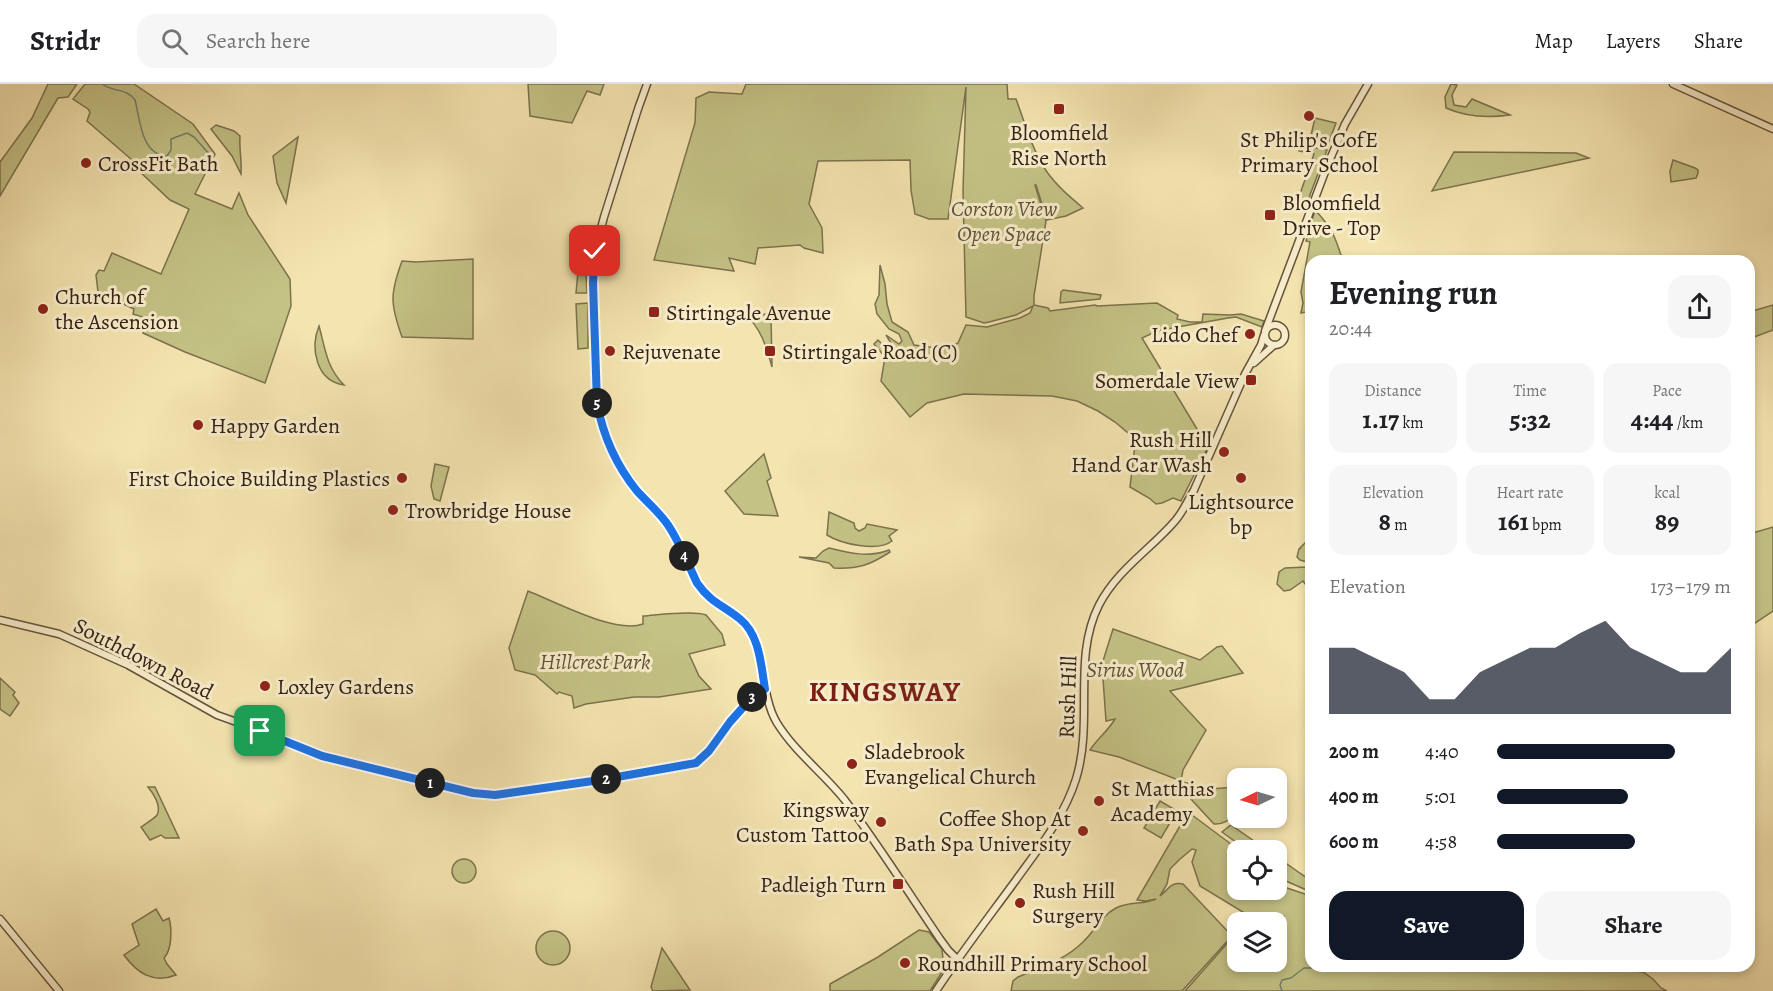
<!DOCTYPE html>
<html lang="en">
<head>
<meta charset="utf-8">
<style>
  :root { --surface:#fff; --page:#f6f6f6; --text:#202124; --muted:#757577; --line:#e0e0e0; --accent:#111827 }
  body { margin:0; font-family:Alegreya,serif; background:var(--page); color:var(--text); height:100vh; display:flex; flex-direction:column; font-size:22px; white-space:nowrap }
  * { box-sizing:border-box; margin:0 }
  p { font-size:20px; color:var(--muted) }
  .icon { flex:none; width:33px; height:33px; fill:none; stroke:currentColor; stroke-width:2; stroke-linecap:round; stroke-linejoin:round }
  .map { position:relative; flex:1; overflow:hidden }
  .sheet { position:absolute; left:1305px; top:171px; width:450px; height:717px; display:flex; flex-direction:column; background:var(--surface); border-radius:18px; box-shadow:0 3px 9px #0003 }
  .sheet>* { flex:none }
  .needle { width:39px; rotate:265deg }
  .fabs { position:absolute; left:1227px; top:684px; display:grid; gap:12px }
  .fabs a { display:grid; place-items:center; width:60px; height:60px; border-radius:12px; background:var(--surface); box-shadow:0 3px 9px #0003; font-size:30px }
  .pin { position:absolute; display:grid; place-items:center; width:51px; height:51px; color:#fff; margin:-26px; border-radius:12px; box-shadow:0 3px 9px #0006 }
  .km { position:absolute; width:30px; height:30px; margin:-15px; border-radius:50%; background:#222; color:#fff; font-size:16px; line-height:30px; text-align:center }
  .round { display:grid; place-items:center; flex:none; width:63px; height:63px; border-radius:18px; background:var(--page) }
  .overview { display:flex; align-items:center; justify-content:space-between; height:102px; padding:0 24px }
  h1 { font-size:33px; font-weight:600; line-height:45px }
  .stats { display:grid; grid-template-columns:repeat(3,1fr); gap:9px; height:102px; padding:6px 24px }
  .stats div { display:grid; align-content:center; border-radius:15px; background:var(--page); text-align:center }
  .stats b { font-size:26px; font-weight:600 }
  .stats small { font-size:16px; font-weight:400 }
  .stats p { font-size:16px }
  .chart { height:168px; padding:12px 24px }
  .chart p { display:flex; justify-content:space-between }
  .chart svg { width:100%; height:108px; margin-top:6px; fill:var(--accent); opacity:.7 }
  .primary-button { display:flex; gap:12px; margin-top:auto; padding:12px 24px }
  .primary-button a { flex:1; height:69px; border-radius:18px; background:var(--accent); color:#fff; font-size:24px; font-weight:600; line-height:69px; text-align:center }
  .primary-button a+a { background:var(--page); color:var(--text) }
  ul { padding:0 24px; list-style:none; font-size:20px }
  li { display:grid; grid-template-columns:96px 72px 1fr; align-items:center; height:45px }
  li i { height:15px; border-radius:8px; background:var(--accent) }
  header { display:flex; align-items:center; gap:36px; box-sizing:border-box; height:84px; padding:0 30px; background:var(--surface); border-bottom:2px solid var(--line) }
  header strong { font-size:28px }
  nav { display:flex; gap:33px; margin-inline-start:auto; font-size:21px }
  .search { width:420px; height:54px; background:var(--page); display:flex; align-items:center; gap:15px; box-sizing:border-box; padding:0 21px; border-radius:18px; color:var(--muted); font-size:22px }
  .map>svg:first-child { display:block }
  .green { fill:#c4c285; stroke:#7c724e; stroke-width:1.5 }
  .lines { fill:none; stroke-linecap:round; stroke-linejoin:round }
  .stream { stroke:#72806f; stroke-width:1.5 }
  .minor-casing { stroke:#64523d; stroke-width:9 }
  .minor { stroke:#f8edcb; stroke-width:6 }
  .route-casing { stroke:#fff; stroke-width:12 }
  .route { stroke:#1a73e8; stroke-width:8 }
  .poi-dot { fill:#8f2418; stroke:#f8edcb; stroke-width:2 }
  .labels { text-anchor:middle; stroke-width:6; stroke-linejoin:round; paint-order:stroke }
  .poi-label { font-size:22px; fill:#342217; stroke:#f8edcb; text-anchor:start }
  .park-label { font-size:22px; font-style:italic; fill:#5f5238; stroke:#f8edcb }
  .street-label { font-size:22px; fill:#342217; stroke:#f8edcb }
  .district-label { font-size:28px; font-weight:bold; letter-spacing:1.5px; fill:#7a1f14; stroke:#f8edcb }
</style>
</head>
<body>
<header>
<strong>Stridr</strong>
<div class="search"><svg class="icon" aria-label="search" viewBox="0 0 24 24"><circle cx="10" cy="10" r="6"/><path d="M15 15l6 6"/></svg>Search here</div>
<nav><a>Map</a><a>Layers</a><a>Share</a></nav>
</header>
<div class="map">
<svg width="1773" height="907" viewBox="0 0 1773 907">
  <rect width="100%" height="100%" fill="#f4e4af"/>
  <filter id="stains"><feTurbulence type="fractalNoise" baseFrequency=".00333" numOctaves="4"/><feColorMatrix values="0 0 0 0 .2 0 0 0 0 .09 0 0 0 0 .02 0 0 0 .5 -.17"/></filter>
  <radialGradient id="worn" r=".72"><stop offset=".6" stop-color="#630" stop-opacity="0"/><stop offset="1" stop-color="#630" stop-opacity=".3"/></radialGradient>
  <g class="green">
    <polygon points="48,0 77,0 68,13 58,14 0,112 0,78 32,34"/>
    <polygon points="85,0 134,0 193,40 215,70 195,110 232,125 239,109 248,131 290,195 291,222 265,299 185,268 143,249 148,236 154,237 133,230 134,225 98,208 96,191 99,186 104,187 112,169 161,190 189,125 170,116 139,87 139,82 87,37 90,28 88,25 73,15"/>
    <polygon points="528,0 604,0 600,11 587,7 572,39 530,32"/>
    <path d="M746 0H1007L1008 15H1016C1025 39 1032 66 1047 88 1057 102 1070 113 1083 124L1066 132 1047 136 1036 101H1035L1046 137 1034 212V221L1048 224 1050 227 1095 221 1097 222 1157 219 1178 231 1177 235 1190 238H1202L1203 230 1230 231 1241 230 1264 237 1262 243 1236 233 1228 234 1172 244 1173 242 1172 244 1157 247 1142 254 1200 350 1198 359 1208 363 1181 417 1173 414 1162 419 1156 420 1149 414 1130 403 1135 361 1128 349 1115 338 1098 327 1077 317 1052 312 964 310 927 319 910 333 881 297 885 273 874 260 878 256 892 270 894 264 886 251 899 260 902 257 899 250 889 245 877 230 875 220 879 211 880 181 885 200 887 220 892 238 908 248 914 261 945 265 958 259 966 241 987 243 1020 234 1030 229 1033 222 1016 231 989 238 984 239 966 233 963 108 966 3 948 135H929L915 130 911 106 910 76 818 77 809 120 822 144 823 169 804 164 800 161 758 164 755 180 729 174 734 187 654 176 695 39 696 14 709 8 742 10Z"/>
    <path d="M1451 0 1457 1 1452 11 1454 21 1466 23 1472 15 1510 31C1488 34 1466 33 1446 24L1445 13Z"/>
    <polygon points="1315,34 1336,39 1327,63 1309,60"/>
    <path d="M216 41 234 47 240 52C239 65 242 77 241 90L232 72 211 45Z"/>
    <polygon points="298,53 286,119 277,99 273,72"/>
    <polygon points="1300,61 1327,66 1305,124 1298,128 1294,127 1314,70 1299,67"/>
    <polygon points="1454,68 1576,69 1589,74 1432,107"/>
    <polygon points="1673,76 1695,84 1698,86 1698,89 1696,94 1671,98 1670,87"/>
    <path d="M1315 126C1333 145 1335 153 1343 177H1311V227L1301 229 1303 219 1301 208 1310 158 1306 157Z"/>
    <polygon points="580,167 589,167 586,188 587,209 576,209"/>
    <path d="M473 175V255L402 253C390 219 390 210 402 177L416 178Z"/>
    <polygon points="1063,206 1101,211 1100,215 1060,219 1061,208"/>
    <polygon points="588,219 588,264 578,265 576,220"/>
    <polygon points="1773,221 1773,246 1749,255 1749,228"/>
    <path d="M771 230 772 283C767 265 761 243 745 231Z"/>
    <path d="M319 242C325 263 326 283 344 301 316 297 310 264 319 242Z"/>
    <polygon points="764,370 771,394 767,397 778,432 744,430 725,407"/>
    <polygon points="435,380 449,383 440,417 434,415 431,402"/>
    <path d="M829 428 854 439 855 444 859 447 865 444 867 440 897 446 889 452 892 457C878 468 841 460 827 451Z"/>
    <polygon points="1773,443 1773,527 1749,543 1749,450"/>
    <polygon points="1311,450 1311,462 1308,462 1311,463 1311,508 1303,497 1290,506 1284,507 1277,500 1279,488 1285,484 1307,483 1307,478 1300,476 1297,473 1299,465 1301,464 1300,464 1308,456 1306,452"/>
    <path d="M829 464C849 469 870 474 889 466L890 468C870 481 859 485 834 484L829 479 799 473 816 474 823 467Z"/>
    <path d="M528 507C556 518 615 550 643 540V532C658 531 693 526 706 531L722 550 725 561 689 570 699 592 711 605 659 613H634L586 620 574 624 572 612 559 608 557 610 535 591 515 586 509 564Z"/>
    <path d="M1113 545 1200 576 1217 563 1222 562 1243 589 1170 607 1206 646 1183 686 1181 697 1119 673 1090 666C1097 655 1108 647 1115 635L1106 637 1102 580Z"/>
    <polygon points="0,594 15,608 13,611 19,619 10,632 0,625"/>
    <path d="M1183 698 1209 705 1237 703V729C1231 735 1223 741 1214 740L1190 714Z"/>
    <path d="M148 703H155L179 754H165L161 751 150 756 141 743C145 740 154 735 157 731 162 722 153 709 148 703Z"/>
    <polygon points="1160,717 1177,727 1161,754 1144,744"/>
    <path d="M1188 728 1239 766 1238 806H1276L1277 796 1284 803 1311 812V882H1590L1643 888 1653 895 1661 904 1667 907H1185L1233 853 1230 848 1236 831 1253 838H1238V878H1276L1277 842 1285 837 1284 832C1274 837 1267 838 1256 836L1200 802 1192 778 1196 766 1192 765 1179 776 1170 785 1167 800 1160 812C1168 806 1171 797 1183 800L1232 852 1182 907H1011L1013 897 1018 893C1041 883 1065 876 1083 858 1095 847 1101 832 1116 824 1130 817 1143 821 1156 815L1146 817 1137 816Z"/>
    <polygon points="1231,741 1267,766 1247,766 1222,748"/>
    <polygon points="1277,773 1311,797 1311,808 1286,797 1277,790"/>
    <circle cx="464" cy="787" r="12"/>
    <path d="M156 825 163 837 169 834C172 845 172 866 164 874L167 880 176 891C153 900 137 889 124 871L139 861 132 840Z"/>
    <polygon points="919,846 929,848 942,865 944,885 930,907 830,907 830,900 878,873"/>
    <circle cx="553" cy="864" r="17"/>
    <polygon points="662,864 690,906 653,907 651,903"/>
  </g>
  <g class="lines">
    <g class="stream">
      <path d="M102 0C112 8 127 4 135 16 140 35 141 71 167 72L171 66V55L187 49 194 53 211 72"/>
      <polyline points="1306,796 1311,799"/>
      <polyline points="1282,907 1280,901 1282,896 1291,894 1304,884 1311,884 1318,882"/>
    </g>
    <g class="minor-casing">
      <g id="minor">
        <path d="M647 0 638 25 604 133 595 167 593 199 597 319 604 348 615 374 638 407 669 442 697 499C702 506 706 512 712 517 724 526 740 531 749 543 766 567 760 611 777 639 795 668 823 689 844 715 878 760 908 808 940 855L948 866 957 875"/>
        <polyline points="1673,0 1773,45"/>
        <circle cx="1275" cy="251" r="10"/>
        <polyline points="1265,247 1328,80 1345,40 1368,0"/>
        <polyline points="1254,279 1274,261"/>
        <polyline points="0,536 59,550 128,581 217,631 281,654 323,672 473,709 487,711 600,696 696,679 709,667 730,638 754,611 765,605"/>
        <polyline points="0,835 59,907"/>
        <path d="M936 907C961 869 989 833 1016 796 1039 764 1064 733 1076 695 1094 637 1072 574 1099 521 1117 486 1151 465 1175 437 1183 428 1188 416 1194 406L1245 290 1261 261 1264 251"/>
      </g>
    </g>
    <use href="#minor" class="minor"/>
  </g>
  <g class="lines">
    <g class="route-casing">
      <path id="route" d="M260 647 322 672 473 709 495 711 600 696 696 679 709 667 730 638 754 611 765 605C761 582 760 551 740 535 723 521 711 519 697 499 688 480 680 459 668 441 659 428 647 418 637 407 616 381 603 352 597 319L593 199 595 167"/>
    </g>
    <use href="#route" class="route"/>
  </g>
  <g class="poi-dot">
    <rect x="1053" y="19" width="12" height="12" rx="3"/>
    <circle cx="1309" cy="32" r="6"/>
    <circle cx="86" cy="79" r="6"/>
    <rect x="1264" y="125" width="12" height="12" rx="3"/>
    <circle cx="43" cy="225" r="6"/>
    <rect x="648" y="222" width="12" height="12" rx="3"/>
    <circle cx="1250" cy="250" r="6"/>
    <circle cx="610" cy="267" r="6"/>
    <rect x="764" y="261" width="12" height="12" rx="3"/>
    <rect x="1245" y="290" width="12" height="12" rx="3"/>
    <circle cx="198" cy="341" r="6"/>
    <circle cx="1224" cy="368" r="6"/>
    <circle cx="402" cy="394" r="6"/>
    <circle cx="1241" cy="394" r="6"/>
    <circle cx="393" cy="426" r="6"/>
    <circle cx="265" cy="602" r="6"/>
    <circle cx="852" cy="680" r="6"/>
    <circle cx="1099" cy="717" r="6"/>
    <circle cx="881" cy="738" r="6"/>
    <circle cx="1083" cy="747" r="6"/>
    <rect x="892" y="794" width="12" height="12" rx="3"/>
    <circle cx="1020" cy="819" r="6"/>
    <circle cx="905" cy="879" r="6"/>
  </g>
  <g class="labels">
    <g class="poi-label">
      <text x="1059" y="56" text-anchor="middle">Bloomfield<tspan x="1059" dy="25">Rise North</tspan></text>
      <text x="1309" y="63" text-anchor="middle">St Philip's CofE<tspan x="1309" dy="25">Primary School</tspan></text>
      <text x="98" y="87">CrossFit Bath</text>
      <text x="1282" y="126">Bloomfield<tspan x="1282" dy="25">Drive - Top</tspan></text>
      <text x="55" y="220">Church of<tspan x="55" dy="25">the Ascension</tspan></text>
      <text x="666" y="236">Stirtingale Avenue</text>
      <text x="1238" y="258" text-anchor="end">Lido Chef</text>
      <text x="622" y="275">Rejuvenate</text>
      <text x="782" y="275">Stirtingale Road (C)</text>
      <text x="1239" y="304" text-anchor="end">Somerdale View</text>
      <text x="210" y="349">Happy Garden</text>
      <text x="1212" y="363" text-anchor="end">Rush Hill<tspan x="1212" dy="25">Hand Car Wash</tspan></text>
      <text x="390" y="402" text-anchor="end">First Choice Building Plastics</text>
      <text x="1241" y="425" text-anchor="middle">Lightsource<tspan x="1241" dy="25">bp</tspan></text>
      <text x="405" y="434">Trowbridge House</text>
      <text x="277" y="610">Loxley Gardens</text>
      <text x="864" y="675">Sladebrook<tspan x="864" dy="25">Evangelical Church</tspan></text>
      <text x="1111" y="712">St Matthias<tspan x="1111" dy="25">Academy</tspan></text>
      <text x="869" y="733" text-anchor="end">Kingsway<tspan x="869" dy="25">Custom Tattoo</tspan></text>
      <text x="1071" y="742" text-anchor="end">Coffee Shop At<tspan x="1071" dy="25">Bath Spa University</tspan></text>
      <text x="886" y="808" text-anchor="end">Padleigh Turn</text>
      <text x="1032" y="814">Rush Hill<tspan x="1032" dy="25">Surgery</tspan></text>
      <text x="917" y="887">Roundhill Primary School</text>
    </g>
    <g class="park-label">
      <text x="1004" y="132">Corston View<tspan x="1004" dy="25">Open Space</tspan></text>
      <text x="595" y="585">Hillcrest Park</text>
      <text x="1135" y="593">Sirius Wood</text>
    </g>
    <g class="street-label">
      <text transform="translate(144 574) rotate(27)" y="8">Southdown Road</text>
      <text transform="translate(1067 613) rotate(-88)" y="8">Rush Hill</text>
    </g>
    <g class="district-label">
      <text x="885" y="617">KINGSWAY</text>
    </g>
  </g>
  <rect width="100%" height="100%" filter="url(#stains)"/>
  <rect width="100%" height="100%" fill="url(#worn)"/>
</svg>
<div class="fabs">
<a><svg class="needle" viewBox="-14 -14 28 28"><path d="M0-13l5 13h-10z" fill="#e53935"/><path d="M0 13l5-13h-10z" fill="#757577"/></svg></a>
<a><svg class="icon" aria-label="locate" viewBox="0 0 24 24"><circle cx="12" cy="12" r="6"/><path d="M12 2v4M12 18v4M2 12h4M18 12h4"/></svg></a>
<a><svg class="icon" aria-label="layers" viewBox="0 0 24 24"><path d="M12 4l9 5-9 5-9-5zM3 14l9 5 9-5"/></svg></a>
</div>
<div class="pin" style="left:260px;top:647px;background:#1e9e55"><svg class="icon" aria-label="arrive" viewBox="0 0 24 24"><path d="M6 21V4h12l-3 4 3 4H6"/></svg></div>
<div class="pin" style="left:595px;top:167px;background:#d93025"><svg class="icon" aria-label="check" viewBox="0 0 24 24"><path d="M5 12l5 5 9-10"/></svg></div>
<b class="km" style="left:430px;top:699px">1</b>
<b class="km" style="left:606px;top:695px">2</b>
<b class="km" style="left:752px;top:613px">3</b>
<b class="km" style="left:684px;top:472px">4</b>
<b class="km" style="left:597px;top:319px">5</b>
<section class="sheet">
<div class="overview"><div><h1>Evening run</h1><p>20:44</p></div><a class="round"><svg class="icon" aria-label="share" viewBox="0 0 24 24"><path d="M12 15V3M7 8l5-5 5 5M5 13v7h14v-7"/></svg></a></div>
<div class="stats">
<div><p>Distance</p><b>1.17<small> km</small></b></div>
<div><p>Time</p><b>5:32</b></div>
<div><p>Pace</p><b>4:44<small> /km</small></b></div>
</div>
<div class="stats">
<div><p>Elevation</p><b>8<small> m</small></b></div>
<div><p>Heart rate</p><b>161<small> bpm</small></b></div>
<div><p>kcal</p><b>89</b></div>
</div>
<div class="chart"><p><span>Elevation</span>173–179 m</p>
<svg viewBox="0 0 160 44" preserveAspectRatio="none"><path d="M0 44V17L10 17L20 22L30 27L40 38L50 38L60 27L70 22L80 17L90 17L100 11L110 6L120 17L130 22L140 27L150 27L160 17V44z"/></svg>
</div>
<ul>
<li><b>200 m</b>4:40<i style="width:76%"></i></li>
<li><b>400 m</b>5:01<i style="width:56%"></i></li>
<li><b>600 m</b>4:58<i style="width:59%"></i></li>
</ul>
<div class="primary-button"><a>Save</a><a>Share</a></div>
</section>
</div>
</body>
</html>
